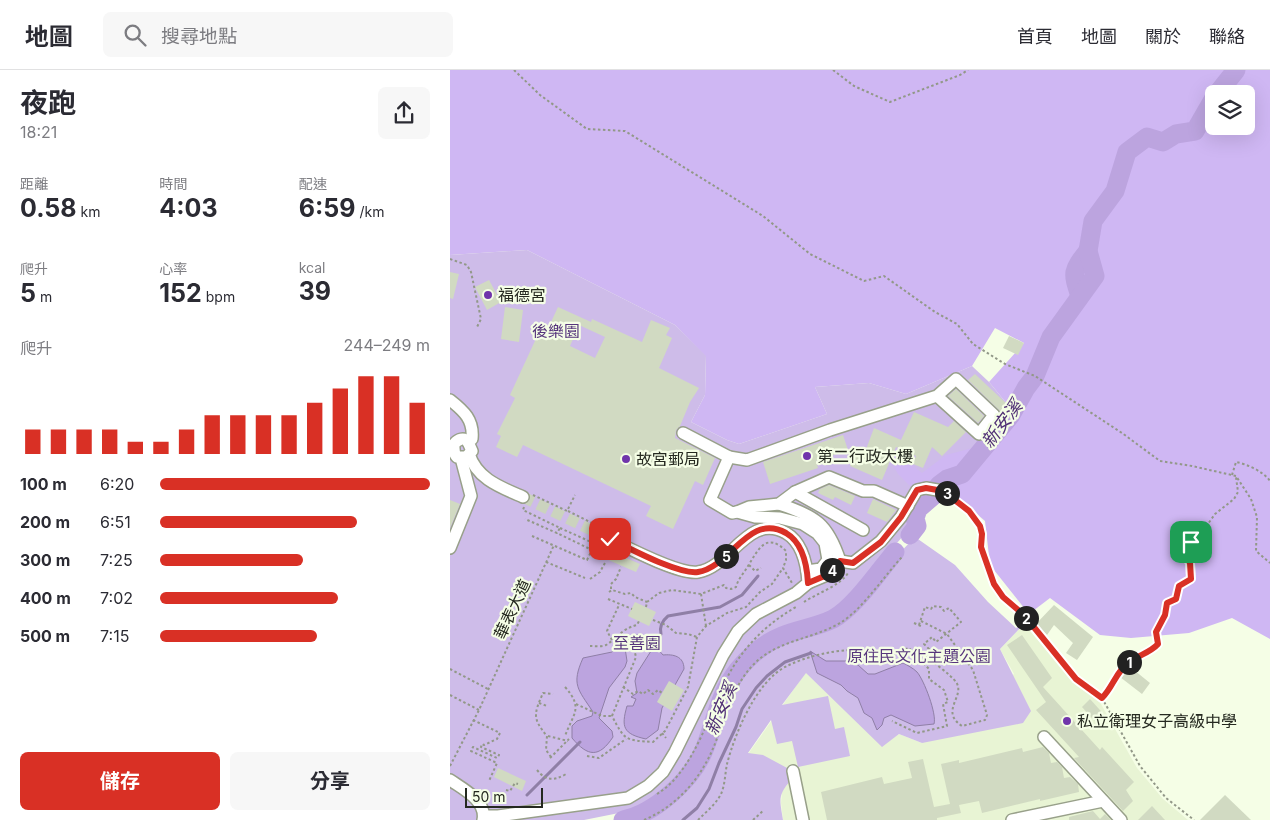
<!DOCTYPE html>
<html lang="zh-TW">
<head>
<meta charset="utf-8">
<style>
  :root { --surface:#fff; --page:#f7f7f7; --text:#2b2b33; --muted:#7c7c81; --line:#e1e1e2; --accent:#d93025 }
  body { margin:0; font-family:Inter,"Noto Sans TC",sans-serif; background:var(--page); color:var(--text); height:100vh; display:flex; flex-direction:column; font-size:19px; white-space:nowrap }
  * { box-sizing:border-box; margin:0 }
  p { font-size:16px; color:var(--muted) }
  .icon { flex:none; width:28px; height:28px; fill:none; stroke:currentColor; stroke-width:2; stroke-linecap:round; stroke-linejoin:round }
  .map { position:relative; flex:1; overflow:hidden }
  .drawer { display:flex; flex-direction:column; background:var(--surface); width:450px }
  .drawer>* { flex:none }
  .fabs { position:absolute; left:755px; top:15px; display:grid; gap:10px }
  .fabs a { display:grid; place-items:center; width:50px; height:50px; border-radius:8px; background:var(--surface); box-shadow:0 5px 20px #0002; font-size:25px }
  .scale { position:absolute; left:15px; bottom:12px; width:78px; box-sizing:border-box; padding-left:5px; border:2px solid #252920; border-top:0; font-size:14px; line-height:18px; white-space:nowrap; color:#252920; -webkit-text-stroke:4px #f5fee6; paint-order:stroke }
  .pin { position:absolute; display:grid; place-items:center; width:42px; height:42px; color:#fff; margin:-21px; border-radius:10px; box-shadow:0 2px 8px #0006 }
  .km { position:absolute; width:25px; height:25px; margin:-12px; border-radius:50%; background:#222; color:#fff; font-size:14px; line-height:25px; text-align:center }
  .round { display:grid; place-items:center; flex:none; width:52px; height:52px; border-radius:8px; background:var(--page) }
  .headline { display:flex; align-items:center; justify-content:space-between; height:85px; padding:0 20px }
  h1 { font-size:28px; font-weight:700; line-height:38px }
  .figures { display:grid; grid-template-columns:repeat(3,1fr); gap:8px; height:85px; padding:5px 20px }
  .figures div { display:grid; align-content:center }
  .figures b { font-size:25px; font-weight:700 }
  .figures small { font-size:14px; font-weight:400 }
  .figures p { font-size:14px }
  .chart { height:140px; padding:10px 20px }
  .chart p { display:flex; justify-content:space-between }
  .chart svg { width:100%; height:90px; margin-top:5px; stroke:var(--accent); stroke-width:6 }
  .cta { display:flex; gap:10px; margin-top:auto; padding:10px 20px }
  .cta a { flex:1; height:58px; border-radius:8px; background:var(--accent); color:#fff; font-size:20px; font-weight:700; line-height:58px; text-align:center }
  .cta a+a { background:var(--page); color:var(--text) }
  ul { padding:0 20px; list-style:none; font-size:16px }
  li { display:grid; grid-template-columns:80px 60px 1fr; align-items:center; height:38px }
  li i { height:12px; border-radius:6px; background:var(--accent) }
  header { display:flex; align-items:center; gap:30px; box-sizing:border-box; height:70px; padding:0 25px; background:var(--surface); border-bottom:1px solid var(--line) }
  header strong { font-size:24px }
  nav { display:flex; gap:28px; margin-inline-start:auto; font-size:18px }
  .search { width:350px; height:45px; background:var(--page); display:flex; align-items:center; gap:12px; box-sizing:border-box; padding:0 18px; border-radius:8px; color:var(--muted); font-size:19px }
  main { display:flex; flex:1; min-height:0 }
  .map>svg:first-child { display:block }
  .built { fill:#e8f4d4 }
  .green { fill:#cebce9 }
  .forest { fill:#cfb7f3; fill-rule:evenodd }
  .water { fill:#bca4df; stroke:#8f7fa6 }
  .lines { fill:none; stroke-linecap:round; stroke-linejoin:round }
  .stream { stroke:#8f7fa6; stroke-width:3 }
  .river { stroke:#bca4df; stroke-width:19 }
  .building { fill:#d1dac2; fill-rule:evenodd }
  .minor-tunnel { stroke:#cbd3be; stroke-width:11; stroke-dasharray:11 5.5; stroke-linecap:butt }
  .minor-casing { stroke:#98a08a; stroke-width:14 }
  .path { stroke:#929888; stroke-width:2; stroke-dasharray:2.5 2.5; stroke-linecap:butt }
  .minor { stroke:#fff; stroke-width:11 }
  .route-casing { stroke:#fff; stroke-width:10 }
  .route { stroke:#d93025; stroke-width:6 }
  .poi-dot { fill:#7035ab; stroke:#f5fee6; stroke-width:2 }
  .labels { text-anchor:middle; stroke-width:4.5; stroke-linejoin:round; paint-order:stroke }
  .poi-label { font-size:16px; fill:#252920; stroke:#f5fee6; text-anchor:start }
  .park-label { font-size:16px; fill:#57367d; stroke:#f5fee6 }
  .street-label { font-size:16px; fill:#252920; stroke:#f5fee6 }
  .water-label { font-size:18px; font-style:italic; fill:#502f75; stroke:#f5fee6 }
</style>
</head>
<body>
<header>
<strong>地圖</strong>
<div class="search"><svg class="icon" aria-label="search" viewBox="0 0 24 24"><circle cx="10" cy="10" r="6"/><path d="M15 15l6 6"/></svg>搜尋地點</div>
<nav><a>首頁</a><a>地圖</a><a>關於</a><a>聯絡</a></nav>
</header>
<main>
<section class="drawer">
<div class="headline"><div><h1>夜跑</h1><p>18:21</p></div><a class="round"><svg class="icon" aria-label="share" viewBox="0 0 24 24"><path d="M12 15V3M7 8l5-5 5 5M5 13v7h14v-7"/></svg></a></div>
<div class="figures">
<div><p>距離</p><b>0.58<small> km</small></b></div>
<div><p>時間</p><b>4:03</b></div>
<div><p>配速</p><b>6:59<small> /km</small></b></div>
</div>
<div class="figures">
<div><p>爬升</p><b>5<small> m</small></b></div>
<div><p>心率</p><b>152<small> bpm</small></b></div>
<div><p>kcal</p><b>39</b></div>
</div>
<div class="chart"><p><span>爬升</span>244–249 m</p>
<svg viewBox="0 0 160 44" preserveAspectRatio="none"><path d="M5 44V32M15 44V32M25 44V32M35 44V32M45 44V38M55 44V38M65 44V32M75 44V25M85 44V25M95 44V25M105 44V25M115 44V19M125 44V12M135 44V6M145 44V6M155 44V19"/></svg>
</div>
<ul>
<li><b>100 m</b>6:20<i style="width:100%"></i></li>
<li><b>200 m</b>6:51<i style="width:73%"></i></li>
<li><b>300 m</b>7:25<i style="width:53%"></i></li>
<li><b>400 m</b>7:02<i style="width:66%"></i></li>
<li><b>500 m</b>7:15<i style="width:58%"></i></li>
</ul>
<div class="cta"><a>儲存</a><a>分享</a></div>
</section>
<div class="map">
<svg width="820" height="750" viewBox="0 0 820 750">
  <rect width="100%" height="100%" fill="#f5fee6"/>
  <polygon class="built" points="574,554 627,616 647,629 651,634 687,698 713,729 738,750 333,750 331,733 332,721 341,710 298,684 356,602 432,676 449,664 472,673 564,604 550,579"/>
  <g class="green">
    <polygon points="77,180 225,255 256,285 255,325 241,352 277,370 289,374 377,344 365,317 419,313 456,324 522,296 539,312 562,340 530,376 475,423 459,444 460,458 402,525 382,542 333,559 300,579 272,627 250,673 227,713 194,738 134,750 0,750 0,185"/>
    <path d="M465 467 505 495 538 532 566 558 574 554 550 579 581 641 573 653 472 673 449 664 432 677 356 603 332 635 378 626 385 659 394 657 400 686 348 697 342 671 327 674 321 650 298 683 313 685 339 699 341 710C327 726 330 730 333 750H189L222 733 247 706 281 624 301 592 322 576 344 566 383 555 403 538 439 494Z"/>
  </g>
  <path class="forest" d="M0 0H820V569L782 548 739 563 681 568 650 565 600 528 579 544 540 495 535 451 506 426 475 422 459 415 448 404 440 390 446 384 454 388 472 403 496 385 530 376 562 340 539 312 574 273 545 258 522 296 456 324 419 313 365 317 377 344 289 374 277 370 241 352 255 325 256 286 225 255 77 180 0 185ZM764 24H796V56H764Z"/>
  <g class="water">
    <path d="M206 568 210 572 206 577 213 585C223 584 234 586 234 599L212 638 208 660 196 669C173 664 171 657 177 636H183L186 629 181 627 187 623 185 611 187 603 201 581 200 578Z"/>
    <path d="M173 572 176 574 175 578 177 591 175 597 159 618 149 648 162 661 163 667C149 688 138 687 122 668V656L127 651 142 646 143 642C128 619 121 615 133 588L162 582Z"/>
    <path d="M360 581 376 591H399L408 595 418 604H425L453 593C457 595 463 598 467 602 474 610 487 644 484 654L465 656 441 645 434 648 432 655 427 660 422 648 414 643 408 628 397 621 391 615 367 603Z"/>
  </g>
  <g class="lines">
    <g class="stream">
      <path d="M173 575 187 566 204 571 208 570 211 564C209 556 212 551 218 546L270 537 292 525 308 506"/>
      <polyline points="77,725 130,672"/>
      <polyline points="233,750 247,738 259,719 269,693 286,657 292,639 306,618 317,606 335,592 361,583"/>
    </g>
    <g class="river">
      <polyline points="767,24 786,0"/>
      <path d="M630 226C622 202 622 201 638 181"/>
      <polyline points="460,465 467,456 465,448 468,439 483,426 489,415 497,409 512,404 561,345 576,318 585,306 601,267 645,206 638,181 643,151 665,121 677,82 697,67 713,72 726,64 745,61 764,28"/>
      <path d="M173 750C204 744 242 710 254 680 265 653 269 624 288 600 299 586 315 573 332 566 349 559 367 557 383 549 404 538 429 501 445 482"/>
    </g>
  </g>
  <g class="building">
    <polygon points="0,202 9,204 3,229 0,228"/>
    <polygon points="39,210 51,232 37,240 25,217"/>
    <polygon points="55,237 73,240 69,272 51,269"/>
    <path d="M108 237 141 252 142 249 192 272 201 250 220 258 216 265 222 268 209 298 249 318 240 332 230 356 226 360 225 368 265 388 253 415 245 411 223 459 196 446 201 436 73 375 67 387 46 377 51 366 47 364 65 328 60 325 90 260 96 263ZM129 255 155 267 145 288 120 276Z"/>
    <polygon points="559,266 574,273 568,285 553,278"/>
    <polygon points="525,304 558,335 551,342 518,310"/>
    <polygon points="506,319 534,346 528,353 498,326"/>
    <polygon points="464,342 498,357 504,351 516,362 492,386 482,377 473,398 463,394 466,386 446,377 432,410 400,396 408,379 415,382 424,358 451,370"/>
    <polygon points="393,365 398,380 366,391 368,398 320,414 313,392"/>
    <polygon points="379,415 405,426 401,435 385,427 383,430 368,423 370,419"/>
    <polygon points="423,429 446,440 437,452 417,443"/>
    <polygon points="0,430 10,434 0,458"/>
    <polygon points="160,481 190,494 186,502 156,489"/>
    <polygon points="185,532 206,542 199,556 178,546"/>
    <polygon points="604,535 643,567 627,590 616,583 623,573 604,555 597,565 586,554"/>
    <polygon points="572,565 602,608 593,617 650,680 652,677 684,712 676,720 683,731 673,741 624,688 629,687 586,640 596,632 557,575"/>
    <polygon points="679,596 700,613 692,624 670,607"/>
    <polygon points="219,611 234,620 222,641 207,632"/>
    <polygon points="640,629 658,649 650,657 632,637"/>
    <polygon points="593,677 599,683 601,693 607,692 612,697 614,708 620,707 628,714 629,722 590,731 590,729 532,743 529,731 509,735 511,743 487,748 487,750 377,750 371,722 432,707 434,714 462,708 458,692 473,689 484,737 500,734 491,694 509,690 509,693 572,678 573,682"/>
    <polygon points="48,698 76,711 72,721 44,707"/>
    <polygon points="775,725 801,750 750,750"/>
    <polygon points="702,736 715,750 688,750"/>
    <polygon points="643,741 650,749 655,744 661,750 619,750 619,747"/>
  </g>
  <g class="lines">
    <polyline class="minor-tunnel" points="73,427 160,469"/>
    <g class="minor-casing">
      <g id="minor">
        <path d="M0 330C14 341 24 350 22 369L18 372 22 381 19 384C27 409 50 417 73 427"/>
        <polyline points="233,363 279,387 260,430 282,443 287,442 305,447 330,448 353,454 367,463 375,473 378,490 371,499 357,501"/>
        <path d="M17 387H7C3 383 4 379 4 374 8 369 14 367 18 372"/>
        <polyline points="279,387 297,390 380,360 487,326 529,364 544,345 506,309 487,326"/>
        <polyline points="345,422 413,460"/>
        <path d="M329 434C366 446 378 454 390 491L377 505 358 513"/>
        <polyline points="287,442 299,437 329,434 345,422 379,407 413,421 424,421 458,436"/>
        <polyline points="0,478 21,426 11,388"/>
        <polyline points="390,491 403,493 431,471 451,447 467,420 476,418 493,421"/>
        <polyline points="594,667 671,750"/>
        <polyline points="343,701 353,750"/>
        <path d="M0 710C13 719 37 731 33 750"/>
        <path d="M34 746H48L178 728 198 716 213 702 225 682 273 585 288 561 306 544 346 523 358 513C357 495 353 473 336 463 298 442 281 497 248 502 230 505 178 478 160 469"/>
        <polyline points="562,750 653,731"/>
      </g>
    </g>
    <g class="path">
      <polyline points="64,0 90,25 137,59 175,61 313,146 360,184 414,211 434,206 485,242 507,254 523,274 555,294 585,306 672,363 710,391 742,396 786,406 801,429 807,447 806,481 820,493"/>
      <polyline points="383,0 404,16 440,32 510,5 518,0"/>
      <polyline points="0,189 17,195 21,202 31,249 27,257"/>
      <path d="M782 405 786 392C797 394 814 402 820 411"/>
      <polyline points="83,425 117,441 125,425"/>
      <polyline points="501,427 519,441 530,455 532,464 531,477 534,488 540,501 544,515 553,527 574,545 626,609 652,628 690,696 716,728 744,750"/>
      <polyline points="74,437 73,440 110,458 107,463 75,449"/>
      <polyline points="118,441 156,460"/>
      <polyline points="110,458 150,476 151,473"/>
      <polyline points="82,466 137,490 142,480 107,463"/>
      <polyline points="96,492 135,508"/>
      <polyline points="299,495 305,501 311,498"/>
      <polyline points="140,509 150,502 156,491"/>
      <polyline points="161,519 161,514 166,509 171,497"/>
      <polyline points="159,522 162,520 175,524 181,523 185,527 197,532"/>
      <polyline points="251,524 256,556"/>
      <polyline points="158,529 182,539"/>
      <path d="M354 532C366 524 391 515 398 503"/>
      <path d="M196 537 197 532 209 523 222 520 251 524 274 515 276 518 281 519 286 517C288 509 294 503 298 496 308 480 316 461 336 481V490L333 498 342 513"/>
      <polyline points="203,550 216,555 226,563 238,564 247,567"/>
      <path d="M471 551 497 564 523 600 537 645 535 650 512 656C489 641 516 626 506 612 501 605 483 592 475 586L473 593"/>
      <polyline points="464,553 473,557"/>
      <polyline points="469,555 475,537 481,539 483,536 491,537 494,541 499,538 511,552 486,572 482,567 474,574 479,579 475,586"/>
      <path d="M169 565 184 579 186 587 162 646C175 671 175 670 203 672L215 661 238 617 247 567 256 556 277 543 296 537 310 522 322 514 333 498"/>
      <polyline points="162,570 157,561 169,535"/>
      <path d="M140 576C145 576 152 577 156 575 169 567 171 559 187 555L189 551"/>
      <polyline points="0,599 38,619"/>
      <path d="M115 617C134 638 123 644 115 666"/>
      <polyline points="173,617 183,624 188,621 193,624 198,620 203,624 208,620 212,623"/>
      <polyline points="0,625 29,640"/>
      <path d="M652 628C663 617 666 602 678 593 688 585 700 584 708 574L706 562 715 545 717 533 726 529 729 516 741 509 740 493 737 488 744 468 753 461 765 444 784 429 788 422 786 407"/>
      <polyline points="89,633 97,636"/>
      <polyline points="126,634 152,646 162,646"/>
      <polyline points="23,650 50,663 47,669 34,675 32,674 31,677 49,685 47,688 23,677 21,681 47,693 39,711"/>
      <polyline points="212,663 216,668"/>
      <polyline points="98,666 118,671"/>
      <polyline points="137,686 149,688 176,669"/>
      <path d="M101 687 96 680 97 666C82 648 84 644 93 623L103 624"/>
      <polyline points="100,688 119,669"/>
      <polyline points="0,696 29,640 104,475"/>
      <path d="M87 700C96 711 104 711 116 704"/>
      <polyline points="56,720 60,721 65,713 68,714"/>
      <path d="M207 724C244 702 260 641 279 604 295 575 318 553 346 537"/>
      <path d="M194 750C229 735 253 706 266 671 276 645 283 617 302 596 326 570 361 570 390 553 411 541 435 505 452 487L451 486"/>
      <path d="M248 750C256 742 266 734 271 724 275 715 275 704 277 694 285 663 307 610 337 596 355 587 380 581 400 580 410 580 419 585 430 585 440 585 450 581 459 578L479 599V609L494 620 498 632 493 634 497 656 467 663 442 651"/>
      <polyline points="303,750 314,740"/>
    </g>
    <use href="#minor" class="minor"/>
  </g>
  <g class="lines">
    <g class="route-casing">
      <path id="route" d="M160 469C179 478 229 505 248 502 281 497 298 442 336 463 353 473 357 495 358 513L377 505 390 491 403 493 431 472 451 447 467 420 476 418 493 421 519 441 530 456 532 464 531 477 544 514 553 527 574 545 626 609 652 628C663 617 666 602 678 593 688 585 700 583 708 574L706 562 715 545 717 533 726 529 729 516 741 509 740 493 737 488 741 472"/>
    </g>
    <use href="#route" class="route"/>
  </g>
  <g class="poi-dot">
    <circle cx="38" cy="225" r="5"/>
    <circle cx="357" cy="386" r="5"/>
    <circle cx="176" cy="389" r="5"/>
    <circle cx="617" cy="651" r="5"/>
  </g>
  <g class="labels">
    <g class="poi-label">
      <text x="48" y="231">福德宮</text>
      <text x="367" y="392">第二行政大樓</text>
      <text x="186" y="395">故宮郵局</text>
      <text x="627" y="657">私立衛理女子高級中學</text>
    </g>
    <g class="park-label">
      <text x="106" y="267">後樂園</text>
      <text x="187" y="579">至善園</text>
      <text x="469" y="592">原住民文化主題公園</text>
    </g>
    <g class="street-label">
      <text transform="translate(62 539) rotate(-65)" y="6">華表大道</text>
    </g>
    <g class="water-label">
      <text transform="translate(552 354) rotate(-53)" y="6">新安溪</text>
      <text transform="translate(271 639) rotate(-67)" y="6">新安溪</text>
    </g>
  </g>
</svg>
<div class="fabs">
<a><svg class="icon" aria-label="layers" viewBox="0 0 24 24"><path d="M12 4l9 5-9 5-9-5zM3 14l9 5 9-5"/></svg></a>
</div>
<div class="scale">50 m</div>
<div class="pin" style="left:741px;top:472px;background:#1e9e55"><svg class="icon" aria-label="arrive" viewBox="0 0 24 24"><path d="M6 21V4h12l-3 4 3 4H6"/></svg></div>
<div class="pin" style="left:160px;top:469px;background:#d93025"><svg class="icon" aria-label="check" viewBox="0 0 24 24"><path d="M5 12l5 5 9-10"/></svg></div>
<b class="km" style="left:679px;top:592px">1</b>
<b class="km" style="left:576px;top:548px">2</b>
<b class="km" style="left:497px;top:423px">3</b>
<b class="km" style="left:382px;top:500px">4</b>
<b class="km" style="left:276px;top:486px">5</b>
</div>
</main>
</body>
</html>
